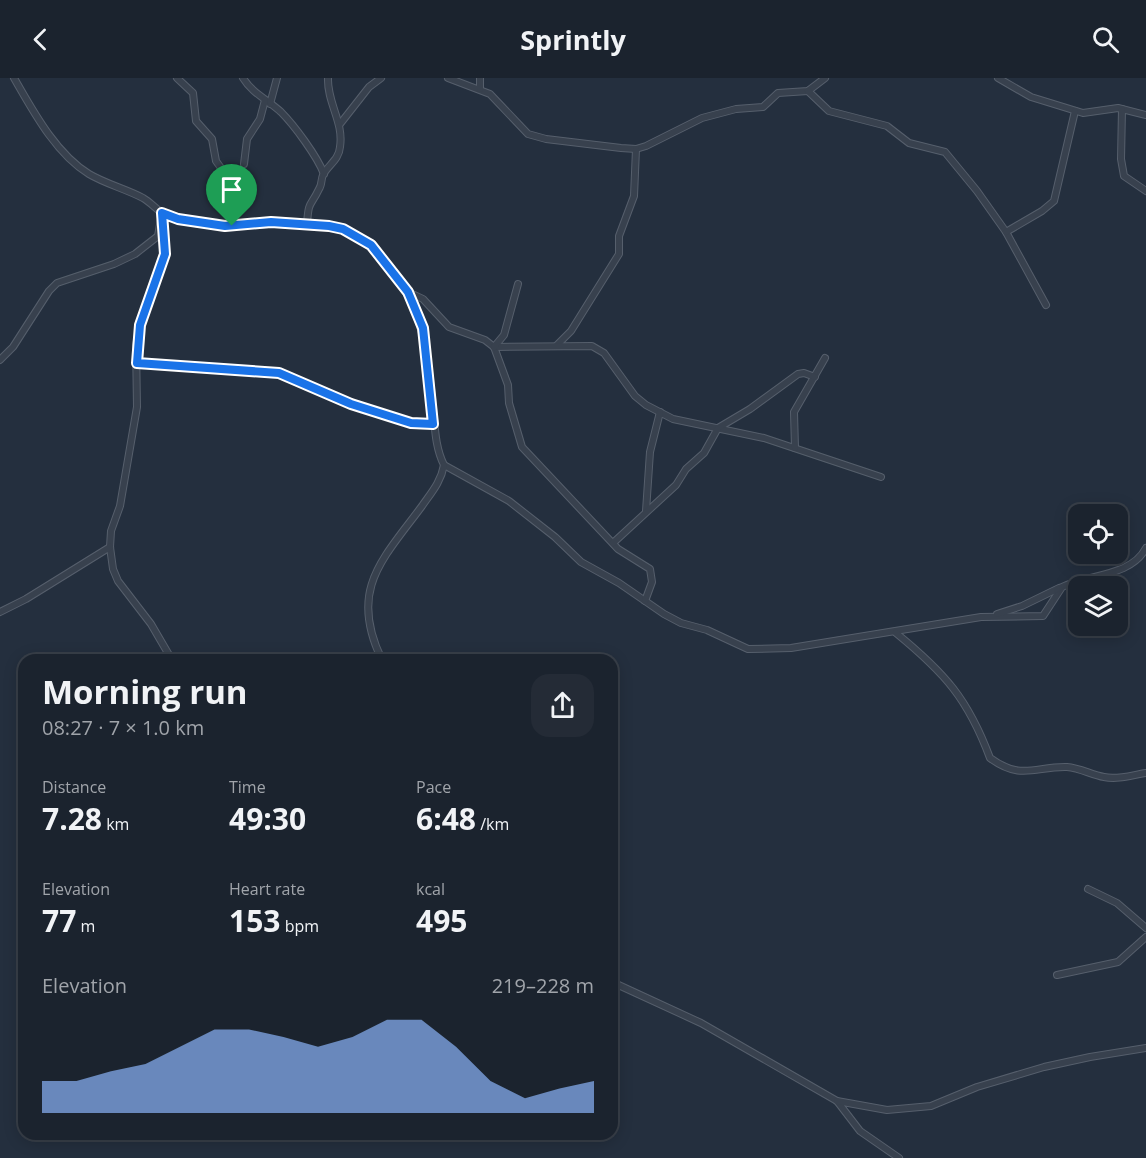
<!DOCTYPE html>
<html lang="en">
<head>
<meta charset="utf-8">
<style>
  :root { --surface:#1b232e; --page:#242b36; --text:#f1f3f6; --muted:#a0a4aa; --line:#39404a; --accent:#8ab4f8 }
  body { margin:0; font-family:"Open Sans",sans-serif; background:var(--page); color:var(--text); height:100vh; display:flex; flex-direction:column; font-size:22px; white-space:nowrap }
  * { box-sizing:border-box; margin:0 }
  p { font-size:20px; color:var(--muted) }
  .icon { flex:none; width:33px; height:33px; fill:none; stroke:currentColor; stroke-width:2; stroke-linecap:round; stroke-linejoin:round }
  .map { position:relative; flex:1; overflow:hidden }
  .panel { position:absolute; left:18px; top:576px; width:600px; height:486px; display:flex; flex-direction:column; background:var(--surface); border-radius:18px; box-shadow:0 3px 15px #0003,0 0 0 2px var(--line) }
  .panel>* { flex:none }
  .fabs { position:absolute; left:1068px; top:426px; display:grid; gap:12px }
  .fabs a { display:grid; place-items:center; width:60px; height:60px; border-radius:12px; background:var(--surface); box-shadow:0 3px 15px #0003,0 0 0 2px var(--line); font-size:30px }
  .pin { position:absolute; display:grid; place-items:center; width:51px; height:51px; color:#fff; margin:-62px -26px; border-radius:50% 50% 50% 0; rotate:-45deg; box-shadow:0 0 6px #0007 }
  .pin .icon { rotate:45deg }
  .round { display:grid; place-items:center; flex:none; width:63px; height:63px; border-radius:18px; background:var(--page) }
  .headline { display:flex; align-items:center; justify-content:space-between; height:102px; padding:0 24px }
  h1 { font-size:33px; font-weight:700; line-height:45px }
  .metrics { display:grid; grid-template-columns:repeat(3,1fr); gap:9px; height:102px; padding:6px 24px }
  .metrics div { display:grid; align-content:center }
  .metrics b { font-size:30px; font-weight:700 }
  .metrics small { font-size:16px; font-weight:400 }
  .metrics p { font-size:16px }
  .chart { height:168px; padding:12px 24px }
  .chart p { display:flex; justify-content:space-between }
  .chart svg { width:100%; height:108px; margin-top:6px; fill:var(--accent); opacity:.7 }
  header { display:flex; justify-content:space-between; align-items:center; height:78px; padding:0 24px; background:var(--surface); font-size:27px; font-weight:700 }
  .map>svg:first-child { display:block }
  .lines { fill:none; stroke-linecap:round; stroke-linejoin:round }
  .street-casing { stroke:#565f6c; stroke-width:8 }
  .street { stroke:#38414e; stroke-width:6 }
  .route-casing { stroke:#fff; stroke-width:12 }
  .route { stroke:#1a73e8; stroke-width:8 }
</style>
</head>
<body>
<header><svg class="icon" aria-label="back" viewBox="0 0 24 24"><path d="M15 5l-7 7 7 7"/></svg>Sprintly<svg class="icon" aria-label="search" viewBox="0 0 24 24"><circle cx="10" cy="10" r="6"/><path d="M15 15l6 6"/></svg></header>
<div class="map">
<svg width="1146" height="1080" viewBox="0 0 1146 1080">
  <rect width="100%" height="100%" fill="#242f3e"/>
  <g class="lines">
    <g class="street-casing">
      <g id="street">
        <path d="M14 0C33 33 56 76 89 96 106 106 126 111 143 120 150 124 155 130 161 134 173 143 194 145 209 147 264 153 335 126 378 175 422 223 427 268 433 330 435 349 435 369 444 387L509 423 555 459 581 484 619 505 664 536 681 545 707 552 748 571 791 570 981 539 1043 538 1062 509C1088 496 1131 499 1146 470"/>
        <polyline points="177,0 193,15 196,43 212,61 216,83 226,97 232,148"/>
        <path d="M243 0C252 15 268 22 281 34 294 47 317 78 324 96"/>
        <polyline points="448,0 490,16 528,56 546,61 621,70 636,71 646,68 702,40 736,31 763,29 778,15 808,13 825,0"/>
        <polyline points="998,0 1031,19 1083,35 1118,30 1146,37"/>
        <polyline points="480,11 480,0"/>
        <polyline points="808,13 829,33 887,48 909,65 945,74 977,113 1006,154 1046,227"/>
        <polyline points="270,26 277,0"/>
        <polyline points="1122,31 1121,81 1124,98 1146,113"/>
        <polyline points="340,46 369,9 381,0"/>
        <polyline points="244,86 247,61 260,41 265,22"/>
        <path d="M307 145C309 121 310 130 319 111 322 107 321 101 323 97 328 87 339 82 340 69 344 44 327 25 328 0"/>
        <polyline points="162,149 165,176 140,247 136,267 137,329 120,428 111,453 110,469 113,491 118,503 151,546 172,582"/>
        <polyline points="1006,154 1042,133 1054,123 1075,33"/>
        <polyline points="408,214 423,221 449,249 485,262 494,269 508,307 509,325 522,369 618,471 650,491 652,504 645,523"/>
        <polyline points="557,267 571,253 619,176 619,158 634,118 636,71"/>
        <polyline points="494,269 592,268 604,275 635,318 646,327 673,341 764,360 881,399"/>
        <polyline points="494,269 504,257 518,206"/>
        <polyline points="0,282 13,269 49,213 57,205 114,186 135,176 158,158 162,135"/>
        <polyline points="137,285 279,295 351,326 411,345 433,346"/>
        <polyline points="795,370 794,334 825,280"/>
        <polyline points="646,433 650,374 660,334"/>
        <polyline points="613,465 676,407 686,391 704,375 718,350 750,331 798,296 804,295 815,299"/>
        <polyline points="0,534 26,521 110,469"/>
        <polyline points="997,536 1022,528 1059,510"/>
        <path d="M896 555C945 595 968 621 990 680 1021 703 1036 688 1067 689 1080 690 1092 697 1104 699 1118 702 1132 697 1146 695"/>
        <path d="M382 582C348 512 382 482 422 428 431 415 441 404 444 387"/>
        <polyline points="1088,811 1117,825 1146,850"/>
        <polyline points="1057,897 1118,884 1146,859"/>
        <polyline points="612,904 701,945 837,1023 860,1053 899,1080"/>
        <polyline points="837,1023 887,1032 931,1028 977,1009 1044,989 1090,979 1146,970"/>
      </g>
    </g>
    <use href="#street" class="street"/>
  </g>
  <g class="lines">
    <g class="route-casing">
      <polygon id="route" points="162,135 178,141 225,148 271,144 329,148 343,151 371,167 408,214 423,250 433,346 411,345 351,326 279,295 137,285 140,247 165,176"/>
    </g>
    <use href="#route" class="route"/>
  </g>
</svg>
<div class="fabs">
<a><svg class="icon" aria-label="locate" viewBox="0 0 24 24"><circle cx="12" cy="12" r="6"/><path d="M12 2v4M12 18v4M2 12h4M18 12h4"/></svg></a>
<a><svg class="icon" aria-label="layers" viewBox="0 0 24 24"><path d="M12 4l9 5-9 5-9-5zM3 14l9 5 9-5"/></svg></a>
</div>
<div class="pin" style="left:232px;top:148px;background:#1e9e55"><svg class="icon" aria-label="arrive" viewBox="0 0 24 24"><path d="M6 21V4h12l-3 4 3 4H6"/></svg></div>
<section class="panel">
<div class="headline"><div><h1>Morning run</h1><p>08:27 · 7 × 1.0 km</p></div><a class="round"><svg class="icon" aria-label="share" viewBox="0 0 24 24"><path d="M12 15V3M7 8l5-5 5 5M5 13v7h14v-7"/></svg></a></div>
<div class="metrics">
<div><p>Distance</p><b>7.28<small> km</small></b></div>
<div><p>Time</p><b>49:30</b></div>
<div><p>Pace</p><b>6:48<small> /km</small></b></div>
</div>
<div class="metrics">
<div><p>Elevation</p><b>77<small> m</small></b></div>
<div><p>Heart rate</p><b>153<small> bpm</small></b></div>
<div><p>kcal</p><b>495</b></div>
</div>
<div class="chart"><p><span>Elevation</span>219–228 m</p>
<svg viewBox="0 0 160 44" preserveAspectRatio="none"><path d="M0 44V31L10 31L20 27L30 24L40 17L50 10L60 10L70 13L80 17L90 13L100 6L110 6L120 17L130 31L140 38L150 34L160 31V44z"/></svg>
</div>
</section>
</div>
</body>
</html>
